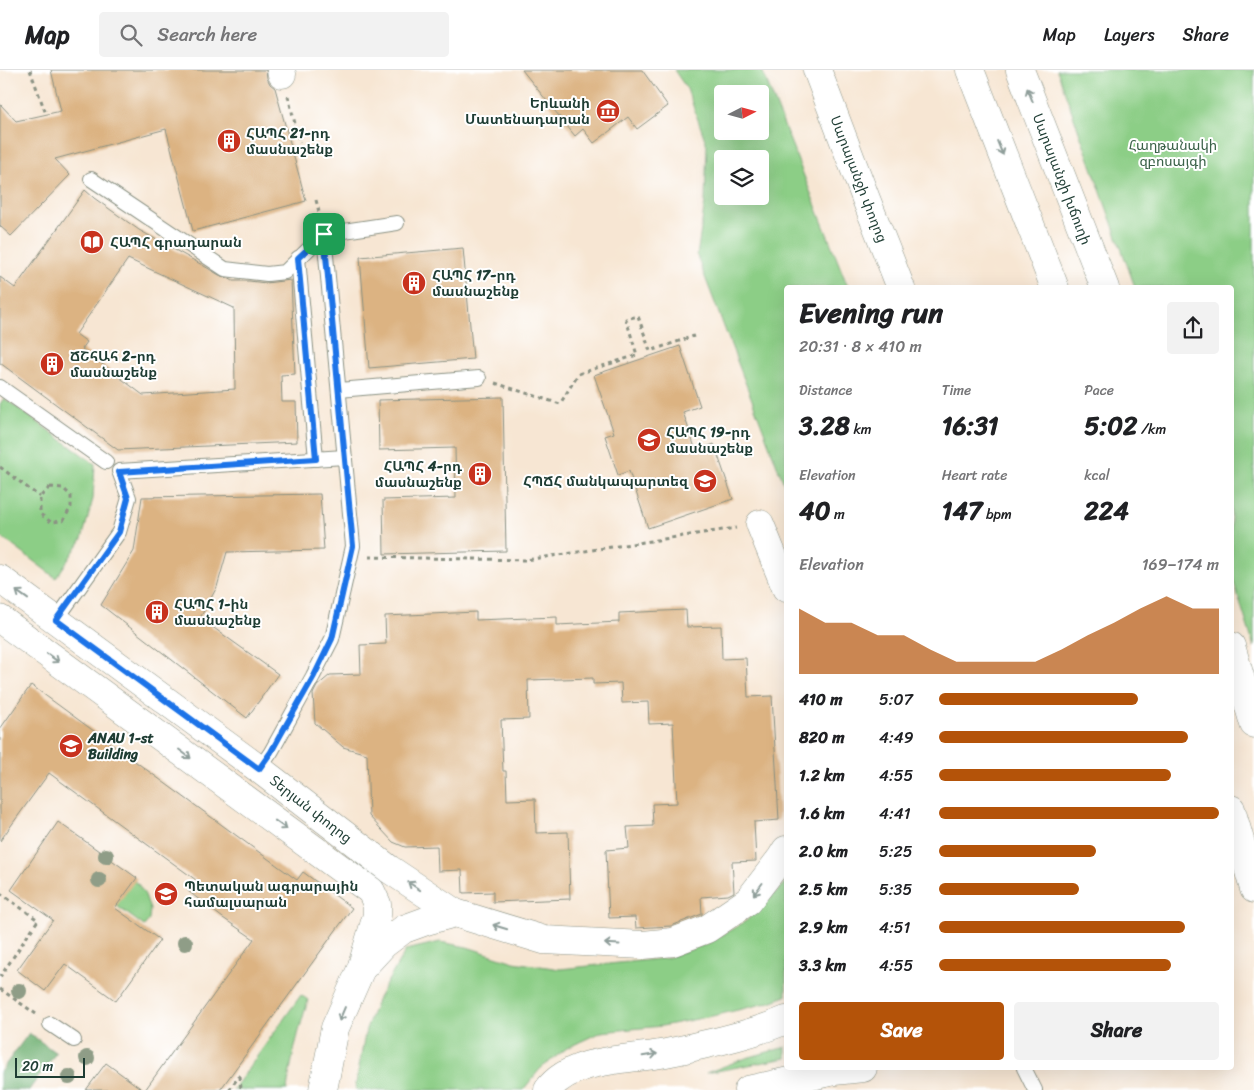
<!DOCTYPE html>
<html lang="en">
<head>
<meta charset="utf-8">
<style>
  :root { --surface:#fff; --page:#f2f2f2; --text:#202124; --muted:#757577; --line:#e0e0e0; --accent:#b45309 }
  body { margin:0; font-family:Sriracha,"Noto Sans Armenian",sans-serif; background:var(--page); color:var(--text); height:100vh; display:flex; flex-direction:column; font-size:19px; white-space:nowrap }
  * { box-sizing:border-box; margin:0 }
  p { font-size:16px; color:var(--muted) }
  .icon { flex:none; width:28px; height:28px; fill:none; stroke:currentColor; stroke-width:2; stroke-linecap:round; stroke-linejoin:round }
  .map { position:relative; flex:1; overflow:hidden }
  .panel { position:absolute; left:784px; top:215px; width:450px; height:785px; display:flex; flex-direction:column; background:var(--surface); border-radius:5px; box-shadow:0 5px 20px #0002 }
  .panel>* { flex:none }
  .needle { width:32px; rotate:84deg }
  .fabs { position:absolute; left:714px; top:15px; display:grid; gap:10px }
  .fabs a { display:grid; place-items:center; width:55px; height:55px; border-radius:5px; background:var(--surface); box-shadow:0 5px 20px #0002; font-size:25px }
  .scale { position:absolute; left:15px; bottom:12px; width:70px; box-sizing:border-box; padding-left:5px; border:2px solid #1f3d34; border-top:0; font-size:14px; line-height:18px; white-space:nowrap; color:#1f3d34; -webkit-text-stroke:4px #fff; paint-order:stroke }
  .pin { position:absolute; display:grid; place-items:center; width:42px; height:42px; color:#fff; margin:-21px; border-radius:10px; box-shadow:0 2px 8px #0006 }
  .round { display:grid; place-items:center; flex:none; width:52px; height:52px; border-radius:5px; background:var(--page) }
  .overview { display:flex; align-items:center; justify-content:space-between; height:85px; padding:0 15px }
  h1 { font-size:28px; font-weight:700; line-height:38px }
  .stats { display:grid; grid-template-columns:repeat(3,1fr); gap:8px; height:85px; padding:5px 15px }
  .stats div { display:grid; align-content:center }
  .stats b { font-size:25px; font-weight:700 }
  .stats small { font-size:14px; font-weight:400 }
  .stats p { font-size:14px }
  .chart { height:140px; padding:10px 15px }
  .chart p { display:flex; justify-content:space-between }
  .chart svg { width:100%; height:90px; margin-top:5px; fill:var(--accent); opacity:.7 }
  .primary-button { display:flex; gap:10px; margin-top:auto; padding:10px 15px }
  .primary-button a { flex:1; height:58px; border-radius:5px; background:var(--accent); color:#fff; font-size:20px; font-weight:700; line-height:58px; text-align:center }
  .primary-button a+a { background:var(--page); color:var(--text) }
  ul { padding:0 15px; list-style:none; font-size:16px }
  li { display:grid; grid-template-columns:80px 60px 1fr; align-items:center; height:38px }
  li i { height:12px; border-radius:6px; background:var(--accent) }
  header { display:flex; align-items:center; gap:30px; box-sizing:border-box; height:70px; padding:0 25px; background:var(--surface); border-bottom:1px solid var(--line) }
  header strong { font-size:24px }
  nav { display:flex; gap:28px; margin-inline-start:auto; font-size:18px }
  .search { width:350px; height:45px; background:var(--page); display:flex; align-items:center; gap:12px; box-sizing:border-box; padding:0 18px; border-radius:5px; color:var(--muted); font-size:19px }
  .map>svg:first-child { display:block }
  .green { fill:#8cce86; stroke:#56865d; fill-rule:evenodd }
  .forest { fill:#71b173; stroke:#487754 }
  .building { fill:#dcb382; fill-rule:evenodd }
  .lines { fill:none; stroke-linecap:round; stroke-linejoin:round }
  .service-casing { stroke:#8b9284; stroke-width:16 }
  .minor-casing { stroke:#8b9284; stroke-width:29 }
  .tertiary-casing { stroke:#8b9284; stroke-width:29 }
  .primary-casing { stroke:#8b9284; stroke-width:29 }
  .path { stroke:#8b9284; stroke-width:3; stroke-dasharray:4 4; stroke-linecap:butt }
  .service { stroke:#fff; stroke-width:14 }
  .minor { stroke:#fff; stroke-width:28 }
  .tertiary { stroke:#fff; stroke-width:28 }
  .primary { stroke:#fff; stroke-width:28 }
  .tree { fill:#8f9d87 }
  .oneway { stroke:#8f9e9a }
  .route-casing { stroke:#fff; stroke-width:10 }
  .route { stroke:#1a73e8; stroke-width:6 }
  .labels { text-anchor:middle; stroke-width:4; stroke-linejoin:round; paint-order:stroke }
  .poi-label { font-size:14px; font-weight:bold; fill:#1f3d34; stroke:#fff; text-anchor:start }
  .park-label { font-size:14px; fill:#3a6148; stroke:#fff }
  .street-label { font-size:14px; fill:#1f3d34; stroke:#fff }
</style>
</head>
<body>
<header>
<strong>Map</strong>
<div class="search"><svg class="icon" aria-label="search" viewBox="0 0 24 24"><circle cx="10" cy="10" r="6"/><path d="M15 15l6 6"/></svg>Search here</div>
<nav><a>Map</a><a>Layers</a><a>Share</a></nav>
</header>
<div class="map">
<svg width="1254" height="1020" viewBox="0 0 1254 1020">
  <rect width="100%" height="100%" fill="#fff"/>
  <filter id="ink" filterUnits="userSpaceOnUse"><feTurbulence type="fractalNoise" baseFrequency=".02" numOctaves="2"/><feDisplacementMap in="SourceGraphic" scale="10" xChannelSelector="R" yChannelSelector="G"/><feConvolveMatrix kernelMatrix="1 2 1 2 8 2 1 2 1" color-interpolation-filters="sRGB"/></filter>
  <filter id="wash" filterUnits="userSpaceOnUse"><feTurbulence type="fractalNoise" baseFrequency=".0096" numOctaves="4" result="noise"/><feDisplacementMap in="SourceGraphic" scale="20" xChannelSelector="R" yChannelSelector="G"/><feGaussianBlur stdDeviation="1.12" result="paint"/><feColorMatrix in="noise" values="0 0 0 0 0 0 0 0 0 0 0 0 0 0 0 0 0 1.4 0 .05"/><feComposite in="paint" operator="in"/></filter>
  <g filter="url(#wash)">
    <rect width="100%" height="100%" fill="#f7e6d3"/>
    <g class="green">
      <path d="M674 0H762L848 217 786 218V419L697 186 705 132 707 75 687 19ZM722 24H760V61H722ZM722 89H760V126H722Z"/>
      <polygon points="1057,0 1254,0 1254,577 1231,503 1231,218 1135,217"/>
      <polygon points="4,328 95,394 93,429 82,469 56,508 0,466 0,334"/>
      <polygon points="108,792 138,814 145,825 150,839 149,850 144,856 90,816"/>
      <polygon points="786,811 786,926 767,933 717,945 662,956 601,962 567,978 540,999 523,1020 356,1020 356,1013 366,959 378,928 406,880 440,872 467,877 514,892 560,899 667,888 707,874 746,851 779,819"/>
      <path d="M301 925 308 930C299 959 291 989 287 1020H233Z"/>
      <polygon points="786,977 786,988 706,1003 746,988"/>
    </g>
    <polygon class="forest" points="29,963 56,983 29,1020 0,1020 0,1002"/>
    <g id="blocks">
      <g class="building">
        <polygon points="51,0 266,0 267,8 270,14 275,18 306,131 193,161 166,59 55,89 70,105 11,166 0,156 0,34 16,51 61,41"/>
        <polygon points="522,0 642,0 668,36 637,59 628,47 594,73 583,59 575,66"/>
        <path d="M85 120 94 128 139 160 204 196 221 206 228 208 233 211H249L266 213 291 210 295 304 281 305 282 332H296L297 372 118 380 0 293V207L15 218ZM128 189 234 238 235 319 143 325 82 279 87 272 76 264Z"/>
        <polygon points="463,178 473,289 369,298 360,187"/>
        <polygon points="680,276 700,336 683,342 696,381 714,374 733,429 648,458 629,401 618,405 605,366 614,363 594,305"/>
        <polygon points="503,327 506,481 384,484 383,430 456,428 455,378 379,380 378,330"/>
        <polygon points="320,424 324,480 227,482 217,517 200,548 278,604 247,648 101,535 134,481 142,427"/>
        <polygon points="686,540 687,557 721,556 722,589 746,588 748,627 772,626 779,750 754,752 756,791 732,792 734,822 728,825 701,827 702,844 671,856 636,858 635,847 609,848 606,780 629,778 627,757 653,756 652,734 677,733 673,653 649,654 648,632 622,633 621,613 593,614 593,608 528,610 529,649 501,650 503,701 506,701 507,730 535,729 536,763 568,762 570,829 493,832 493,822 463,823 462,800 438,801 437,776 405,777 393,772 369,746 367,684 343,677 315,653 313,624 317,616 330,605 361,604 360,575 386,574 385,546 476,542 476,550 557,547 557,555 619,552 619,543"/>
        <polygon points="31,615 297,810 303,802 352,838 220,1020 145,1020 254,869 223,848 188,821 196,810 49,703 0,771 0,659"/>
        <polygon points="58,752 137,808 115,838 160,870 116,931 65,894 45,921 17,900 53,850 11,820"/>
        <polygon points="106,993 143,1020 86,1020"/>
      </g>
    </g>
  </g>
  <g filter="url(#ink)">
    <use href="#blocks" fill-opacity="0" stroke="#8b9284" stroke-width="1"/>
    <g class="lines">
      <g class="service-casing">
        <g id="service">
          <polyline points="91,109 225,199 267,204 285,202 324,164"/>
          <polyline points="298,188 316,389"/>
          <polyline points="0,317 106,392"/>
          <polyline points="339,320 479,308"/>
          <polyline points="56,550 119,462 129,428 119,401 345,387"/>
          <polyline points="259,699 271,682 281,664 313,606 332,569 353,476 324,164 397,153"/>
          <polyline points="50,954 74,970"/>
          <polyline points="1024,998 1035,1020"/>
        </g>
      </g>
      <g class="minor-casing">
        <g id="minor">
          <polyline points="281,0 282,4"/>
          <polyline points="760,454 786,518"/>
        </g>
      </g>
      <g class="tertiary-casing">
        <g id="tertiary">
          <polyline points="0,509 259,699 389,799 455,843"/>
          <polyline points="0,549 371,821 377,834 377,845 361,899"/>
        </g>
      </g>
      <g class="primary-casing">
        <g id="primary">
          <polyline points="817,0 866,129 901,218"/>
          <polyline points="970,0 1055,218"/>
          <polyline points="1020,0 1105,218"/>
          <polyline points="1231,576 1254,654"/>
          <polyline points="1231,739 1254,819"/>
          <polyline points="323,1020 335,958 361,899 384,874 404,859 426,851 455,843 544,870 643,875 673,872 707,859 748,831 781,788 786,780"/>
          <path d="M548 1020C568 992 615 990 646 986 665 984 684 979 702 975 730 969 760 961 786 950"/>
          <polyline points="748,1020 834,1001 863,998"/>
        </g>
      </g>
      <g class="path">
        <polyline points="30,0 46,44"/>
        <polyline points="288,26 300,73"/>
        <polyline points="316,130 320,146"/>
        <polyline points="495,313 560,334 578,304 637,285 626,249 638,246 650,281 694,266"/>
        <polyline points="0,397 40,427"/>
        <polygon points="50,417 63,418 71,426 71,437 63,451 51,452 40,444 40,427"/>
        <polyline points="369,487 526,490 736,458"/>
        <polyline points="0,823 38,850 0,907"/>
        <polyline points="0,919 36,944"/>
        <polyline points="240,1006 241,1020"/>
        <polyline points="229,1020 240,1005"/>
      </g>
      <use href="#service" class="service"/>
      <use href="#minor" class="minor"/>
      <use href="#tertiary" class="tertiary"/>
      <use href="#primary" class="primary"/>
    </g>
    <g class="tree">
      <circle cx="106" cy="786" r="8"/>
      <circle cx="99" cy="810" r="8"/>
      <circle cx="185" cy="873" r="8"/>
      <circle cx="19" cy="921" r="8"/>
      <circle cx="87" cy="988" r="8"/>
      <circle cx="69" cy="1007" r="8"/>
    </g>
    <defs><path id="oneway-shaft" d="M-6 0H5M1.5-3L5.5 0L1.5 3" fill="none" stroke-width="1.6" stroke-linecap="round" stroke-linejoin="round" transform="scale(1.25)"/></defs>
    <g class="oneway">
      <use href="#oneway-shaft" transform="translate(1030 25) rotate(-112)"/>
      <use href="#oneway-shaft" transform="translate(1000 78) rotate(68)"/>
      <use href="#oneway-shaft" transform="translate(22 525) rotate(-144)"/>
      <use href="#oneway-shaft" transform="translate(53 588) rotate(36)"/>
      <use href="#oneway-shaft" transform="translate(185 684) rotate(37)"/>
      <use href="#oneway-shaft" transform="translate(281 755) rotate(36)"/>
      <use href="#oneway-shaft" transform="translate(414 816) rotate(-146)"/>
      <use href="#oneway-shaft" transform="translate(758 819) rotate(127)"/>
      <use href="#oneway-shaft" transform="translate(500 857) rotate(-163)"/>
      <use href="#oneway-shaft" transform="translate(612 874) rotate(-177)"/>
      <use href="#oneway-shaft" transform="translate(342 944) rotate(113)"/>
      <use href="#oneway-shaft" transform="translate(650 985) rotate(-9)"/>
    </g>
  </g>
  <g class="lines" filter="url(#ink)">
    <g class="route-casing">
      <polygon id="route" points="324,164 353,476 332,569 314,606 281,664 271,682 259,699 56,550 119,462 128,428 119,402 316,389 298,188"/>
    </g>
    <use href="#route" class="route"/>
  </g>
  <defs>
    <g id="museum-disc" transform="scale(1.25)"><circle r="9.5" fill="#c8321e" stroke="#fff"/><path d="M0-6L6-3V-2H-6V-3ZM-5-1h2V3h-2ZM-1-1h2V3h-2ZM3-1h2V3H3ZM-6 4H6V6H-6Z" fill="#fff"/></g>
    <g id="building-disc" transform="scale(1.25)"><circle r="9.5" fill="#c8321e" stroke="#fff"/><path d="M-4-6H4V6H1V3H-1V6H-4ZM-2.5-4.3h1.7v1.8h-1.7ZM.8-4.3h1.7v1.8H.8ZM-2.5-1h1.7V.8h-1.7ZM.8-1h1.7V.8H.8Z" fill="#fff"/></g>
    <g id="library-disc" transform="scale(1.25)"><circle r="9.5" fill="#c8321e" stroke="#fff"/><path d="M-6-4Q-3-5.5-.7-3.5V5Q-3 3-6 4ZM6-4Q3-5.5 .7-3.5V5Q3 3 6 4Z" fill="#fff"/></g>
    <g id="university-disc" transform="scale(1.25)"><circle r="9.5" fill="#c8321e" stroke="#fff"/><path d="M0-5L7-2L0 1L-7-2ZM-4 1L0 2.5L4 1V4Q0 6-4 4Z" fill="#fff"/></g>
    <g id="school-disc" transform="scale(1.25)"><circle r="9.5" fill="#c8321e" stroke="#fff"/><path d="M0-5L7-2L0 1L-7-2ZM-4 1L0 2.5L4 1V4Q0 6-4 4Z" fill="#fff"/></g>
  </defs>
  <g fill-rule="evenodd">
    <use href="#museum-disc" x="608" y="41"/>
    <use href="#building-disc" x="229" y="71"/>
    <use href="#library-disc" x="92" y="172"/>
    <use href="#building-disc" x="414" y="213"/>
    <use href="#building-disc" x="52" y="294"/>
    <use href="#university-disc" x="649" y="370"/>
    <use href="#building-disc" x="480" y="404"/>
    <use href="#school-disc" x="705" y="411"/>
    <use href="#building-disc" x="157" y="542"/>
    <use href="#university-disc" x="71" y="676"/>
    <use href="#university-disc" x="166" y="824"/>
  </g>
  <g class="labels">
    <g class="poi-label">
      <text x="590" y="38" text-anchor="end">Երևանի<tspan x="590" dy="16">Մատենադարան</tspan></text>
      <text x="246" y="68">ՀԱՊՀ 21-րդ<tspan x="246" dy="16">մասնաշենք</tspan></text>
      <text x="110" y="177">ՀԱՊՀ գրադարան</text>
      <text x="432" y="210">ՀԱՊՀ 17-րդ<tspan x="432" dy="16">մասնաշենք</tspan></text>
      <text x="70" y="291">ՃՇհԱհ 2-րդ<tspan x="70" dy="16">մասնաշենք</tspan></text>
      <text x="666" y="367">ՀԱՊՀ 19-րդ<tspan x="666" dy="16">մասնաշենք</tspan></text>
      <text x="462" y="401" text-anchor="end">ՀԱՊՀ 4-րդ<tspan x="462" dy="16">մասնաշենք</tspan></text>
      <text x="688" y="416" text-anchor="end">ՀՊՃՀ մանկապարտեզ</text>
      <text x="174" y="539">ՀԱՊՀ 1-ին<tspan x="174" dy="16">մասնաշենք</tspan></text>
      <text x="88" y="673">ANAU 1-st<tspan x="88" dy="16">Building</tspan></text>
      <text x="184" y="821">Պետական ագրարային<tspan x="184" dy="16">համալսարան</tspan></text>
    </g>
    <g class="park-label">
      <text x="1173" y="80">Հաղթանակի<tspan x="1173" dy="16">զբոսայգի</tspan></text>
    </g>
    <g class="street-label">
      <text transform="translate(859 109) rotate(69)" y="5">Սարալանջի փողոց</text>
      <text transform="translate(1062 109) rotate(69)" y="5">Սարալանջի խճուղի</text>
      <text transform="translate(311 739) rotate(38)" y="5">Տերյան փողոց</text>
    </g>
  </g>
</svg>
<div class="fabs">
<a><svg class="needle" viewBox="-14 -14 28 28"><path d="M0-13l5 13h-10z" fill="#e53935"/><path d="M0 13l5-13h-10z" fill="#757577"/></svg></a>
<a><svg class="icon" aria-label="layers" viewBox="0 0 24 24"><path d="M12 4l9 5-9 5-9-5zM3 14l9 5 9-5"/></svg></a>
</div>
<div class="scale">20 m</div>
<div class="pin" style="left:324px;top:164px;background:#1e9e55"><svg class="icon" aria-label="arrive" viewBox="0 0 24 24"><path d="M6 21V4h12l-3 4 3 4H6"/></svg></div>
<section class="panel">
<div class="overview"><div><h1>Evening run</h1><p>20:31 · 8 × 410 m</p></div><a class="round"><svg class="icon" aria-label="share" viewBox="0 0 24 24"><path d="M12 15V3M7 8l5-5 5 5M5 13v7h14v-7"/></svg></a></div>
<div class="stats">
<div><p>Distance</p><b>3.28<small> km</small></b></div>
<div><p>Time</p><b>16:31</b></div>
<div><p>Pace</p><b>5:02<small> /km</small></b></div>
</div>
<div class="stats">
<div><p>Elevation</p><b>40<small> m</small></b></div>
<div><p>Heart rate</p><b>147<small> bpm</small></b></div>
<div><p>kcal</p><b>224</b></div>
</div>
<div class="chart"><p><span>Elevation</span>169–174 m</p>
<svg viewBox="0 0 160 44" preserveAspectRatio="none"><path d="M0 44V12L10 19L20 19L30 25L40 25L50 32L60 38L70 38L80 38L90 38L100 32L110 25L120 19L130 12L140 6L150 12L160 12V44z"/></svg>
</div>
<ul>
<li><b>410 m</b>5:07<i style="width:71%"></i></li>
<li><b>820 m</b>4:49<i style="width:89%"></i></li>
<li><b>1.2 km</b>4:55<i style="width:83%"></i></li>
<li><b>1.6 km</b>4:41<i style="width:100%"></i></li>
<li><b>2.0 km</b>5:25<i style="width:56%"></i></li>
<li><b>2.5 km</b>5:35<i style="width:50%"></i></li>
<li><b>2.9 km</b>4:51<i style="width:88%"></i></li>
<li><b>3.3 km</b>4:55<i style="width:83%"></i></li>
</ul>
<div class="primary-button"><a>Save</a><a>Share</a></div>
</section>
</div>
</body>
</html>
